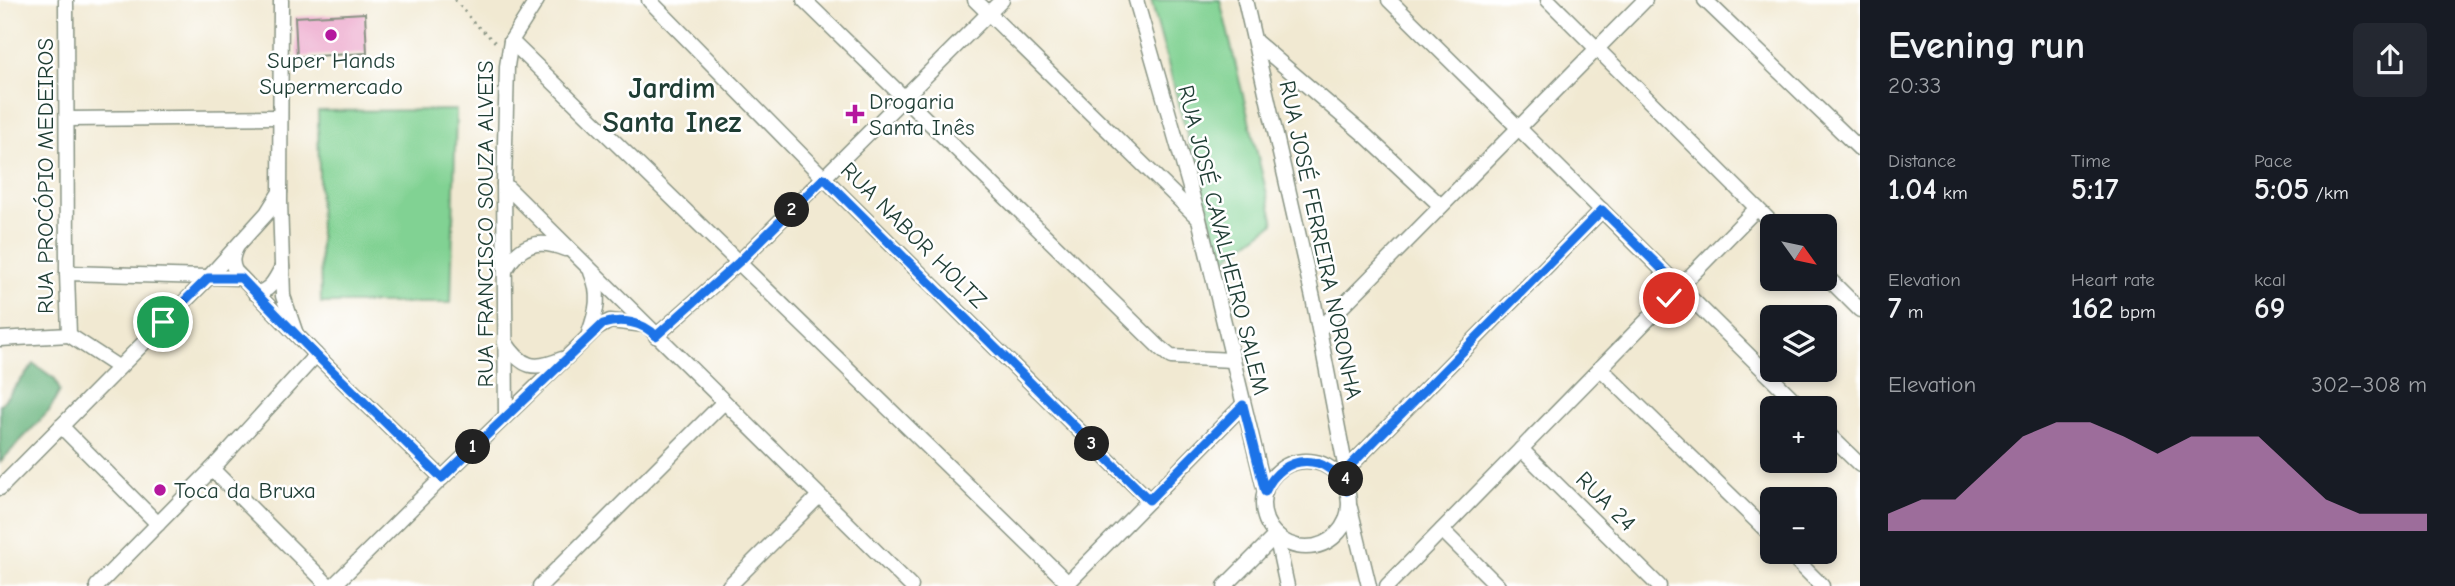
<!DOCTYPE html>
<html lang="en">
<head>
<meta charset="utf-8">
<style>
  :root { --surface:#171b24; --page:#242831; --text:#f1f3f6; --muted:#9ea1a6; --accent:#d690ce }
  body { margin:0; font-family:"Comic Neue",sans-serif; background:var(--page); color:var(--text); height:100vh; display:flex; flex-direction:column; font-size:26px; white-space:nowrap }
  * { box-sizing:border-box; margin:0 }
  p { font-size:23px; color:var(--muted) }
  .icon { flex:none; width:38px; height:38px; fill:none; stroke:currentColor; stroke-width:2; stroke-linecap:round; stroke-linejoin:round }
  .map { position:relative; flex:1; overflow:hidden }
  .panel { display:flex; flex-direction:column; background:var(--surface); width:595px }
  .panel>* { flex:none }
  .needle { width:46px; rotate:123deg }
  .buttons { position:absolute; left:1760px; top:214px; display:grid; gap:14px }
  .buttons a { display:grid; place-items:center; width:77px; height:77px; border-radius:10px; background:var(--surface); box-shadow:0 4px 10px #0003; font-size:35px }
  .pin { position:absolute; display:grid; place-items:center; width:60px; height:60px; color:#fff; margin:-30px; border:4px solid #fff; border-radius:50%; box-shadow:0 2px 7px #0007 }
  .km { position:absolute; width:35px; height:35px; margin:-18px; border-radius:50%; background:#222; color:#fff; font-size:19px; line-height:35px; text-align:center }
  .round { display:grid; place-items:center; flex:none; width:74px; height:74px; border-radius:10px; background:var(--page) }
  .head { display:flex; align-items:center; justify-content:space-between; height:119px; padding:0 28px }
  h1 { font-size:38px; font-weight:800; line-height:52px }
  .figures { display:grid; grid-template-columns:repeat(3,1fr); gap:10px; height:119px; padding:7px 28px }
  .figures div { display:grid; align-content:center }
  .figures b { font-size:30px; font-weight:800 }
  .figures small { font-size:19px; font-weight:400 }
  .figures p { font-size:19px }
  .chart { height:196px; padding:14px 28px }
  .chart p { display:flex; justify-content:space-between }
  .chart svg { width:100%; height:126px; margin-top:7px; fill:var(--accent); opacity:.7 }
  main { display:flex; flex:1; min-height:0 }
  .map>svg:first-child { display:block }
  .green { fill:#81d293; stroke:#508864; stroke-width:2 }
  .forest { fill:#68b47d; stroke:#447858; stroke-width:2 }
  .building { fill:#eba1c8 }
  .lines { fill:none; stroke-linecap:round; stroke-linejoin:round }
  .minor-casing { stroke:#889383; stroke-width:17 }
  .path { stroke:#889383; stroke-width:2.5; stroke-dasharray:2 5; stroke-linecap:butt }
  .minor { stroke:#fff; stroke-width:14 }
  .route-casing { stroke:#fff; stroke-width:14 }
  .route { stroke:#1a73e8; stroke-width:9 }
  .poi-dot { fill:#b5179e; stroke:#fff; stroke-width:2.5 }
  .labels { text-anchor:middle; stroke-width:5; stroke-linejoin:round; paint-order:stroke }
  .poi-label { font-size:23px; fill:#1f3d34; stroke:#fff; text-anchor:start }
  .street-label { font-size:23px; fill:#1f3d34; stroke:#fff }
  .district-label { font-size:30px; font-weight:bold; fill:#1f3d34; stroke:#fff }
</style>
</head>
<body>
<main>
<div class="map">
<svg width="1860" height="586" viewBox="0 0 1860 586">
  <rect width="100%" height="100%" fill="#fff"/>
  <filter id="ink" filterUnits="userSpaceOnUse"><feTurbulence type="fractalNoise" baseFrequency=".0143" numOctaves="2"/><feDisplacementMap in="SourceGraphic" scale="14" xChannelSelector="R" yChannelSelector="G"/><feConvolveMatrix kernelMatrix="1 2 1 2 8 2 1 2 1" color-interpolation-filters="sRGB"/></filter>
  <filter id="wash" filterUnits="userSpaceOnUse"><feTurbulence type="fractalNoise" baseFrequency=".00686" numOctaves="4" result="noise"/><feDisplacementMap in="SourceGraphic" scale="28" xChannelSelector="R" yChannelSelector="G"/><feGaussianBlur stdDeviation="1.57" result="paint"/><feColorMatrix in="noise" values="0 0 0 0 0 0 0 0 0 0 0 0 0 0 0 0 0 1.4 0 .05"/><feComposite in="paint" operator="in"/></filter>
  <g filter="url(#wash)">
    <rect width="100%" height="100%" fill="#f1e9d2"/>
    <g class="green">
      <polygon points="1151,0 1220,0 1274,223 1221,262"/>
      <polygon points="456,110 451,303 321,303 318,111"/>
    </g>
    <polygon class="forest" points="34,364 55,379 60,391 49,411 0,462 0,405"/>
    <g id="blocks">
      <polygon class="building" points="365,13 367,53 297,57 295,17"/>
    </g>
  </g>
  <g filter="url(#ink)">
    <use href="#blocks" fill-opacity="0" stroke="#889383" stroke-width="2"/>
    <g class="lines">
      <g class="minor-casing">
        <g id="minor">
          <polyline points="66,0 67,273 69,335 118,367"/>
          <polyline points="281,0 280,201 283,296 296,334"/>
          <polyline points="649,0 824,178 1149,500"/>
          <polyline points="804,0 1160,348 1171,357 1232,360"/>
          <polyline points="975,0 1198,218"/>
          <polyline points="1136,0 1199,219 1265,492"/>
          <polyline points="1245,0 1313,298 1346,470 1347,491"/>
          <polyline points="1389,0 1802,408"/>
          <polyline points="1548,0 1775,226"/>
          <polyline points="1705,0 1860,149"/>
          <polyline points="511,41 1068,583"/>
          <polyline points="1255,41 1366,136 1441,206"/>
          <polyline points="67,119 280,117"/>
          <polyline points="504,184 911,586"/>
          <path d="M236 248C232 257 231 262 235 271L316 355 442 478"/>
          <path d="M505 270C520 244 538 238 565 249"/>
          <polyline points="67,273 241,278"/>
          <polyline points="1825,275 1860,310"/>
          <path d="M255 293C270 292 276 279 282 267"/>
          <polyline points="1320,329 1645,0"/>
          <path d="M589 333C597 311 601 294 591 272"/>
          <polyline points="656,336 739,262 1002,0"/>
          <polyline points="0,339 69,335"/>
          <path d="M505 342C522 368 534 371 562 359"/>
          <polyline points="1600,368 1773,537"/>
          <polyline points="506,415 504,184 507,66 511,41 537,0"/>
          <polyline points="61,426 158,524"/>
          <polyline points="1825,431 1860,465"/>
          <polyline points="1521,449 1659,586"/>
          <circle cx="1306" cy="504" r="43"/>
          <polyline points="212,469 329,586"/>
          <polyline points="1346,470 1602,210"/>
          <polyline points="0,488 208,278 267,213 280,192"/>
          <polyline points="1350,508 1369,586"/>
          <polyline points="1442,530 1498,586"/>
          <polyline points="1276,535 1287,586"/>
          <polyline points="1787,551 1822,586"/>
          <polyline points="97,586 212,469 316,355"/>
          <polyline points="333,586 442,478 596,329 610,321 646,325"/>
          <polyline points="540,586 724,402"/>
          <polyline points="729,586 819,496"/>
          <polyline points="1065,586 1243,405"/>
          <polyline points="1225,586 1276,535"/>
          <polyline points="1387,586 1757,208"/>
        </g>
      </g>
      <polyline class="path" points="455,0 473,22 496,43"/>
      <use href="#minor" class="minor"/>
    </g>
  </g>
  <g class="lines" filter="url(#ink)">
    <g class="route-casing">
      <path id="route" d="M163 322 208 278H241L316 355 442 478 603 324C621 318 643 322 656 336L739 262 824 178 1149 500 1243 405 1265 492C1282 452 1329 451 1347 491L1346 470 1602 210 1680 287 1669 298"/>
    </g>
    <use href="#route" class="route"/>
  </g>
  <g class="poi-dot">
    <circle cx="331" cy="35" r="7"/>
    <path d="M851.5 103.5h7v7h7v7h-7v7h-7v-7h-7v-7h7z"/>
    <circle cx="160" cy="490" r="7"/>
  </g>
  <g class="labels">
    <g class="poi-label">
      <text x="331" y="68" text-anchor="middle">Super Hands<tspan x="331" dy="26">Supermercado</tspan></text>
      <text x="869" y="109">Drogaria<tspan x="869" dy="26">Santa Inês</tspan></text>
      <text x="174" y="498">Toca da Bruxa</text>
    </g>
    <g class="street-label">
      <text transform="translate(45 176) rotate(-90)" y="8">RUA PROCÓPIO MEDEIROS</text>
      <text transform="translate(485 224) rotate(-90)" y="8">RUA FRANCISCO SOUZA ALVEIS</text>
      <text transform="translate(914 235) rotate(45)" y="8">RUA NABOR HOLTZ</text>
      <text transform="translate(1224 240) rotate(76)" y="8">RUA JOSÉ CAVALHEIRO SALEM</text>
      <text transform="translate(1321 240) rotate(78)" y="8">RUA JOSÉ FERREIRA NORONHA</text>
      <text transform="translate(1606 501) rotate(45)" y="8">RUA 24</text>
    </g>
    <g class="district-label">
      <text x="672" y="98">Jardim<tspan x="672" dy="34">Santa Inez</tspan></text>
    </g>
  </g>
</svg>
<div class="buttons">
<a><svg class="needle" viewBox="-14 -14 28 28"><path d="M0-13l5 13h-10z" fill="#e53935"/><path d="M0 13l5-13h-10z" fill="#9ea1a6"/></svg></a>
<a><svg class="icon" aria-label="layers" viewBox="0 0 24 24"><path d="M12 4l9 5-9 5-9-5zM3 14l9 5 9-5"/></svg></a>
<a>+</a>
<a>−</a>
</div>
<div class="pin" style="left:163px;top:322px;background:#1e9e55"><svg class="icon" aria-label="arrive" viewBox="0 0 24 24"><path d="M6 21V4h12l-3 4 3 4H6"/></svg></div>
<div class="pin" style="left:1669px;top:298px;background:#d93025"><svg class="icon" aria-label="check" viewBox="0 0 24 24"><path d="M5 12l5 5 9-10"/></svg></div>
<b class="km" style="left:473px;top:447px">1</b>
<b class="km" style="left:792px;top:210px">2</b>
<b class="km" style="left:1092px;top:444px">3</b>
<b class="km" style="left:1346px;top:479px">4</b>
</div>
<section class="panel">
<div class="head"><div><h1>Evening run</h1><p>20:33</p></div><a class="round"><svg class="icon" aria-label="share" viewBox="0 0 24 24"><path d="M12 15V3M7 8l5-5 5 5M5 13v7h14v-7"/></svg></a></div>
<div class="figures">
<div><p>Distance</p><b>1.04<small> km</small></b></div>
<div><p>Time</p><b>5:17</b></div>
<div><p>Pace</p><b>5:05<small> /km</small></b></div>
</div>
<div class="figures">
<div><p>Elevation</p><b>7<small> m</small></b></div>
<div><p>Heart rate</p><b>162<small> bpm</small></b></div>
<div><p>kcal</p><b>69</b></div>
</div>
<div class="chart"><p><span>Elevation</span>302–308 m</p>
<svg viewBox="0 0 160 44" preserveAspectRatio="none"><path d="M0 44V38L10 33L20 33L30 22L40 11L50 6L60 6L70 11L80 17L90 11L100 11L110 11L120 22L130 33L140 38L150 38L160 38V44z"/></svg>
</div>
</section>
</main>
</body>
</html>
